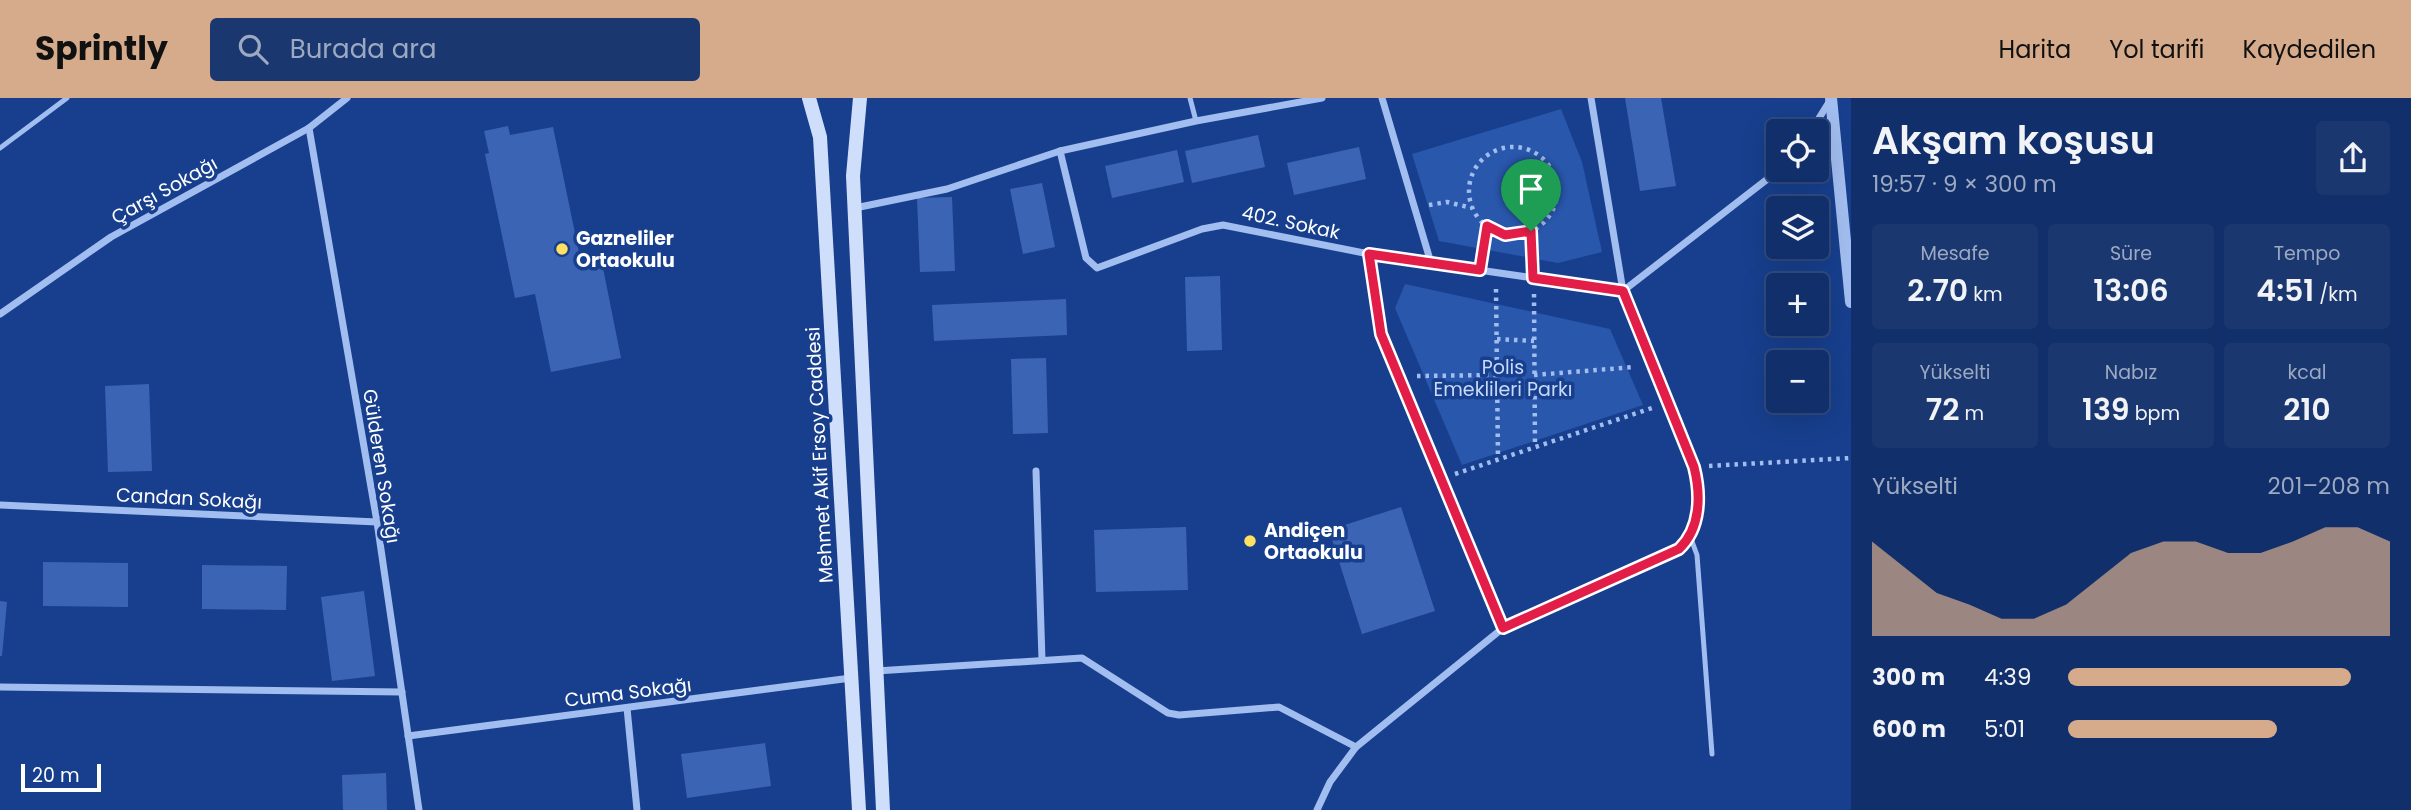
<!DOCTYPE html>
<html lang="tr">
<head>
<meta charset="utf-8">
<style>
  :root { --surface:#112f6a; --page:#1a3770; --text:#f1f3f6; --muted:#9ca9c1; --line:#304a7e; --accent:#d6ab8b }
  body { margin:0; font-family:Poppins,sans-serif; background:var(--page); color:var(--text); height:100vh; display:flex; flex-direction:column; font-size:26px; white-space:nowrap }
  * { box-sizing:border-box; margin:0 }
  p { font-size:23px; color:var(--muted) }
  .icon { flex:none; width:38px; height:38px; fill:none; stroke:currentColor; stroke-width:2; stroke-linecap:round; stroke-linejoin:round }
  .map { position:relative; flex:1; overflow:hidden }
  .side { display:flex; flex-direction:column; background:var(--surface); width:560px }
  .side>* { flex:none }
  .buttons { position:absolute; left:1766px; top:21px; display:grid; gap:14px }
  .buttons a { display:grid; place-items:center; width:63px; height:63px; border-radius:7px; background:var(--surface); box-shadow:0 7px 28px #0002,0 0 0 2px var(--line); font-size:35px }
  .scale { position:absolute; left:21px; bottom:18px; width:80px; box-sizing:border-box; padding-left:7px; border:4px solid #fff; border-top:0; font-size:19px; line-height:24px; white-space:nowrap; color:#fff; -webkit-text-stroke:5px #173f8d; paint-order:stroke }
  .pin { position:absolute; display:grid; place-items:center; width:60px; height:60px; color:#fff; margin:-72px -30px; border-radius:50% 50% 50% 0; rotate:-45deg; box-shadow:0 0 7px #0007 }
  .pin .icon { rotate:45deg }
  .round { display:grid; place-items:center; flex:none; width:74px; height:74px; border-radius:7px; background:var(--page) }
  .headline { display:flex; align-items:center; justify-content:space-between; height:119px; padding:0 21px }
  h1 { font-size:38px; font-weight:600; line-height:52px }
  .figures { display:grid; grid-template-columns:repeat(3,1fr); gap:10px; height:119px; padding:7px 21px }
  .figures div { display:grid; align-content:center; border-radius:7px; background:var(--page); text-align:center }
  .figures b { font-size:30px; font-weight:600 }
  .figures small { font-size:19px; font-weight:400 }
  .figures p { font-size:19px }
  .chart { height:196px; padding:14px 21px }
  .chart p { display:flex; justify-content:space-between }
  .chart svg { width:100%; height:126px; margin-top:7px; fill:var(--accent); opacity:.7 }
  ul { padding:0 21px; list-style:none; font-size:23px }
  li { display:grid; grid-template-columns:112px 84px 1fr; align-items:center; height:52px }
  li i { height:18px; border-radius:9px; background:var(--accent) }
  header { display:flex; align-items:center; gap:42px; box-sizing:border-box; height:98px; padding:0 35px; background:var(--accent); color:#111 }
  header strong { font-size:33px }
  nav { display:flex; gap:38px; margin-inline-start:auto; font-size:24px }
  .search { width:490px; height:63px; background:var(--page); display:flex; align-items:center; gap:18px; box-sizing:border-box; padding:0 24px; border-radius:7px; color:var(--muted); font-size:26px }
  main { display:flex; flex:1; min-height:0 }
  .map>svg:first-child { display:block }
  .green { fill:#2957ac }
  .building { fill:#3b65b4 }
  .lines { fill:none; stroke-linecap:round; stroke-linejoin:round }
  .path { stroke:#a2bdef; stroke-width:4.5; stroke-dasharray:3.5 5; stroke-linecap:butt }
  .service { stroke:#a2bdef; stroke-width:5 }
  .minor { stroke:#a2bdef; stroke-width:7 }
  .tertiary { stroke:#a2bdef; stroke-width:12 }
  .secondary { stroke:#cfdefb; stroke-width:14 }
  .route-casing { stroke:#fff; stroke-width:14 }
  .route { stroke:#e11d48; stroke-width:9 }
  .poi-dot { fill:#ffe060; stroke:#173f8d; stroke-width:2.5 }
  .labels { text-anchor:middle; stroke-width:7; stroke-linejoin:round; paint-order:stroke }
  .street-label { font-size:19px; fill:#fff; stroke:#173f8d }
  .poi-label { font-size:19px; font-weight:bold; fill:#fff; stroke:#173f8d; text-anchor:start }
  .park-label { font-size:19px; fill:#c8dafb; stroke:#173f8d }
</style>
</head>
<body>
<header>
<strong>Sprintly</strong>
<div class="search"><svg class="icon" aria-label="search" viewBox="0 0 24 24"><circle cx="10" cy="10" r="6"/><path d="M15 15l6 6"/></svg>Burada ara</div>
<nav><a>Harita</a><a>Yol tarifi</a><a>Kaydedilen</a></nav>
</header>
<main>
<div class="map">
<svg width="1851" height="712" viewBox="0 0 1851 712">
  <rect width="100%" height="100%" fill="#173f8d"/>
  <g class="green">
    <polygon points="1561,11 1582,64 1602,154 1558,165 1439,143 1412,56"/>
    <polygon points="1405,186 1610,231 1643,307 1462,367 1395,210"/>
  </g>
  <g class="building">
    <polygon points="1625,0 1661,0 1676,88 1640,93"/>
    <polygon points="508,28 510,37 553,29 582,169 602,165 621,260 551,274 535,196 515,200 485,56 489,55 484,33"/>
    <polygon points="1258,37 1265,69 1192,85 1185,53"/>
    <polygon points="1359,49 1366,81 1294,97 1287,65"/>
    <polygon points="1177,52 1184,84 1112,100 1105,68"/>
    <polygon points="1042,85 1055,149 1023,156 1010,91"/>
    <polygon points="952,99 955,173 920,174 917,100"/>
    <polygon points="1220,178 1222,252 1187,253 1185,179"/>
    <polygon points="1066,201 1067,237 934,243 932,207"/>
    <polygon points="1046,260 1048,335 1013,336 1011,261"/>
    <polygon points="149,286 152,373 108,374 105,288"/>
    <polygon points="1401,409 1435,513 1362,536 1329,432"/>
    <polygon points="1186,429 1188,492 1096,494 1094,432"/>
    <polygon points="43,464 128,465 128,509 43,508"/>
    <polygon points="202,467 287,468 286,512 202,511"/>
    <polygon points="364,493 375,578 332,583 321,499"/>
    <polygon points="0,503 7,504 2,558 0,558"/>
    <polygon points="765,645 771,688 687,700 681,656"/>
    <polygon points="386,675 387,712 343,712 342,677"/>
  </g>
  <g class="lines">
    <g class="path">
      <circle cx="1513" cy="93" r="44"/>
      <polyline points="1429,107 1447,104 1472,110"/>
      <polyline points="1531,133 1533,166"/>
      <polyline points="1482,158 1487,129"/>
      <polyline points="1496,191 1498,361"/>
      <polyline points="1534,196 1535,349"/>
      <polyline points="1497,241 1534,243"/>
      <polyline points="1534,277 1635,269"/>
      <polyline points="1417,278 1497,277"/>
      <polyline points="1709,368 1851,360"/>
      <polyline points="1455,376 1652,310"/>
    </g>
    <g class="service">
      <polyline points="1190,0 1196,23"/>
      <polyline points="0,50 67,0"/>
      <polyline points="1690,438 1697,457 1712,656"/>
    </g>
    <g class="minor">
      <polyline points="1382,0 1431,165"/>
      <polyline points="309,30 377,424 419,712"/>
      <polyline points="1811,33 1831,1"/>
      <polyline points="1060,53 1086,160 1097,170 1202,131 1223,127 1369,156 1623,193 1779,72"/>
      <polyline points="855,110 947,91 1060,53 1196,23 1322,0"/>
      <polyline points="1369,156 1379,228 1503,530"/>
      <polyline points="0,216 111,139 309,30 347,0"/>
      <polyline points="1036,373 1042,562"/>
      <polyline points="0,407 377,424"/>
      <polyline points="876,573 1082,560 1168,615 1179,617 1279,609 1356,649"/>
      <polyline points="0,589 402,594"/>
      <polyline points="627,610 637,712"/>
      <polyline points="408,638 851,580"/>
      <polyline points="1317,712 1330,684 1356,649 1503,530 1674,454 1690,438 1695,426 1698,400 1695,376 1623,193 1591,0"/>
    </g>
    <polyline class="tertiary" points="1831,0 1851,204"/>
    <g class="secondary">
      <polyline points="809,0 820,39 859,712"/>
      <polyline points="860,0 853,78 883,712"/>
    </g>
  </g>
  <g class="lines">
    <g class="route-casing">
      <path id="route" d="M1487 128 1505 137 1531 133 1533 180 1623 193 1694 369C1701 397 1701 430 1679 451L1503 530 1381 236 1369 156 1480 172Z"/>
    </g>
    <use href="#route" class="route"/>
  </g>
  <g class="poi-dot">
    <circle cx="562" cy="151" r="7"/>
    <circle cx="1250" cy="443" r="7"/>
  </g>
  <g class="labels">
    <g class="street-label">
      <text transform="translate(164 92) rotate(-29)" y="7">Çarşı Sokağı</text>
      <text transform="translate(1291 124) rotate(12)" y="7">402. Sokak</text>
      <text transform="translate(819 357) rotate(-93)" y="7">Mehmet Akif Ersoy Caddesi</text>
      <text transform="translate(382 368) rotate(81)" y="7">Gülderen Sokağı</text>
      <text transform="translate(189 400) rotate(3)" y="7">Candan Sokağı</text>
      <text transform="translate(628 594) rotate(-7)" y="7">Cuma Sokağı</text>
    </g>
    <g class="poi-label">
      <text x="576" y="147">Gazneliler<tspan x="576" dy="22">Ortaokulu</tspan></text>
      <text x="1264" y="439">Andiçen<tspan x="1264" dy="22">Ortaokulu</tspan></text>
    </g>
    <g class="park-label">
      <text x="1503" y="276">Polis<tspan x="1503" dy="22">Emeklileri Parkı</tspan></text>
    </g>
  </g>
</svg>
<div class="buttons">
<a><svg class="icon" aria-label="locate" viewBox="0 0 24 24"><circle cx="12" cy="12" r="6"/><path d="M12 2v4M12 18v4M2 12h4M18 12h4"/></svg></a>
<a><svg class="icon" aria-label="layers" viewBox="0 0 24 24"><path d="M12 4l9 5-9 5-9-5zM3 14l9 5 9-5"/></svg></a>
<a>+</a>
<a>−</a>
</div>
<div class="scale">20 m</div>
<div class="pin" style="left:1531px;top:133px;background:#1e9e55"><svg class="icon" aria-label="arrive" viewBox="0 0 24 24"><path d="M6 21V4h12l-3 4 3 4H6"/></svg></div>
</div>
<section class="side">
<div class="headline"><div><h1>Akşam koşusu</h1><p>19:57 · 9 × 300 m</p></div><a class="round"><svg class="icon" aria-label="share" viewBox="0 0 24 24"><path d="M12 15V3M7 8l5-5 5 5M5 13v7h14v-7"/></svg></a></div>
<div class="figures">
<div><p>Mesafe</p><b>2.70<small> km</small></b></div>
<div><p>Süre</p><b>13:06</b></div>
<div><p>Tempo</p><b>4:51<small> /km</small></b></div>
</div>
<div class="figures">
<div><p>Yükselti</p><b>72<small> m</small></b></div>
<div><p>Nabız</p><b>139<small> bpm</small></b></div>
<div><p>kcal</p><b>210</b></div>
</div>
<div class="chart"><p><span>Yükselti</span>201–208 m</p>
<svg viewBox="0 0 160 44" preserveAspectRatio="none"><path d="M0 44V11L10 20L20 29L30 33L40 38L50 38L60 33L70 24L80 15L90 11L100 11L110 15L120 15L130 11L140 6L150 6L160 11V44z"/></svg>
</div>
<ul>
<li><b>300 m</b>4:39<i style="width:88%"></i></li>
<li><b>600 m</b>5:01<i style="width:65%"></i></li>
</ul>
</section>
</main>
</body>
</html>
